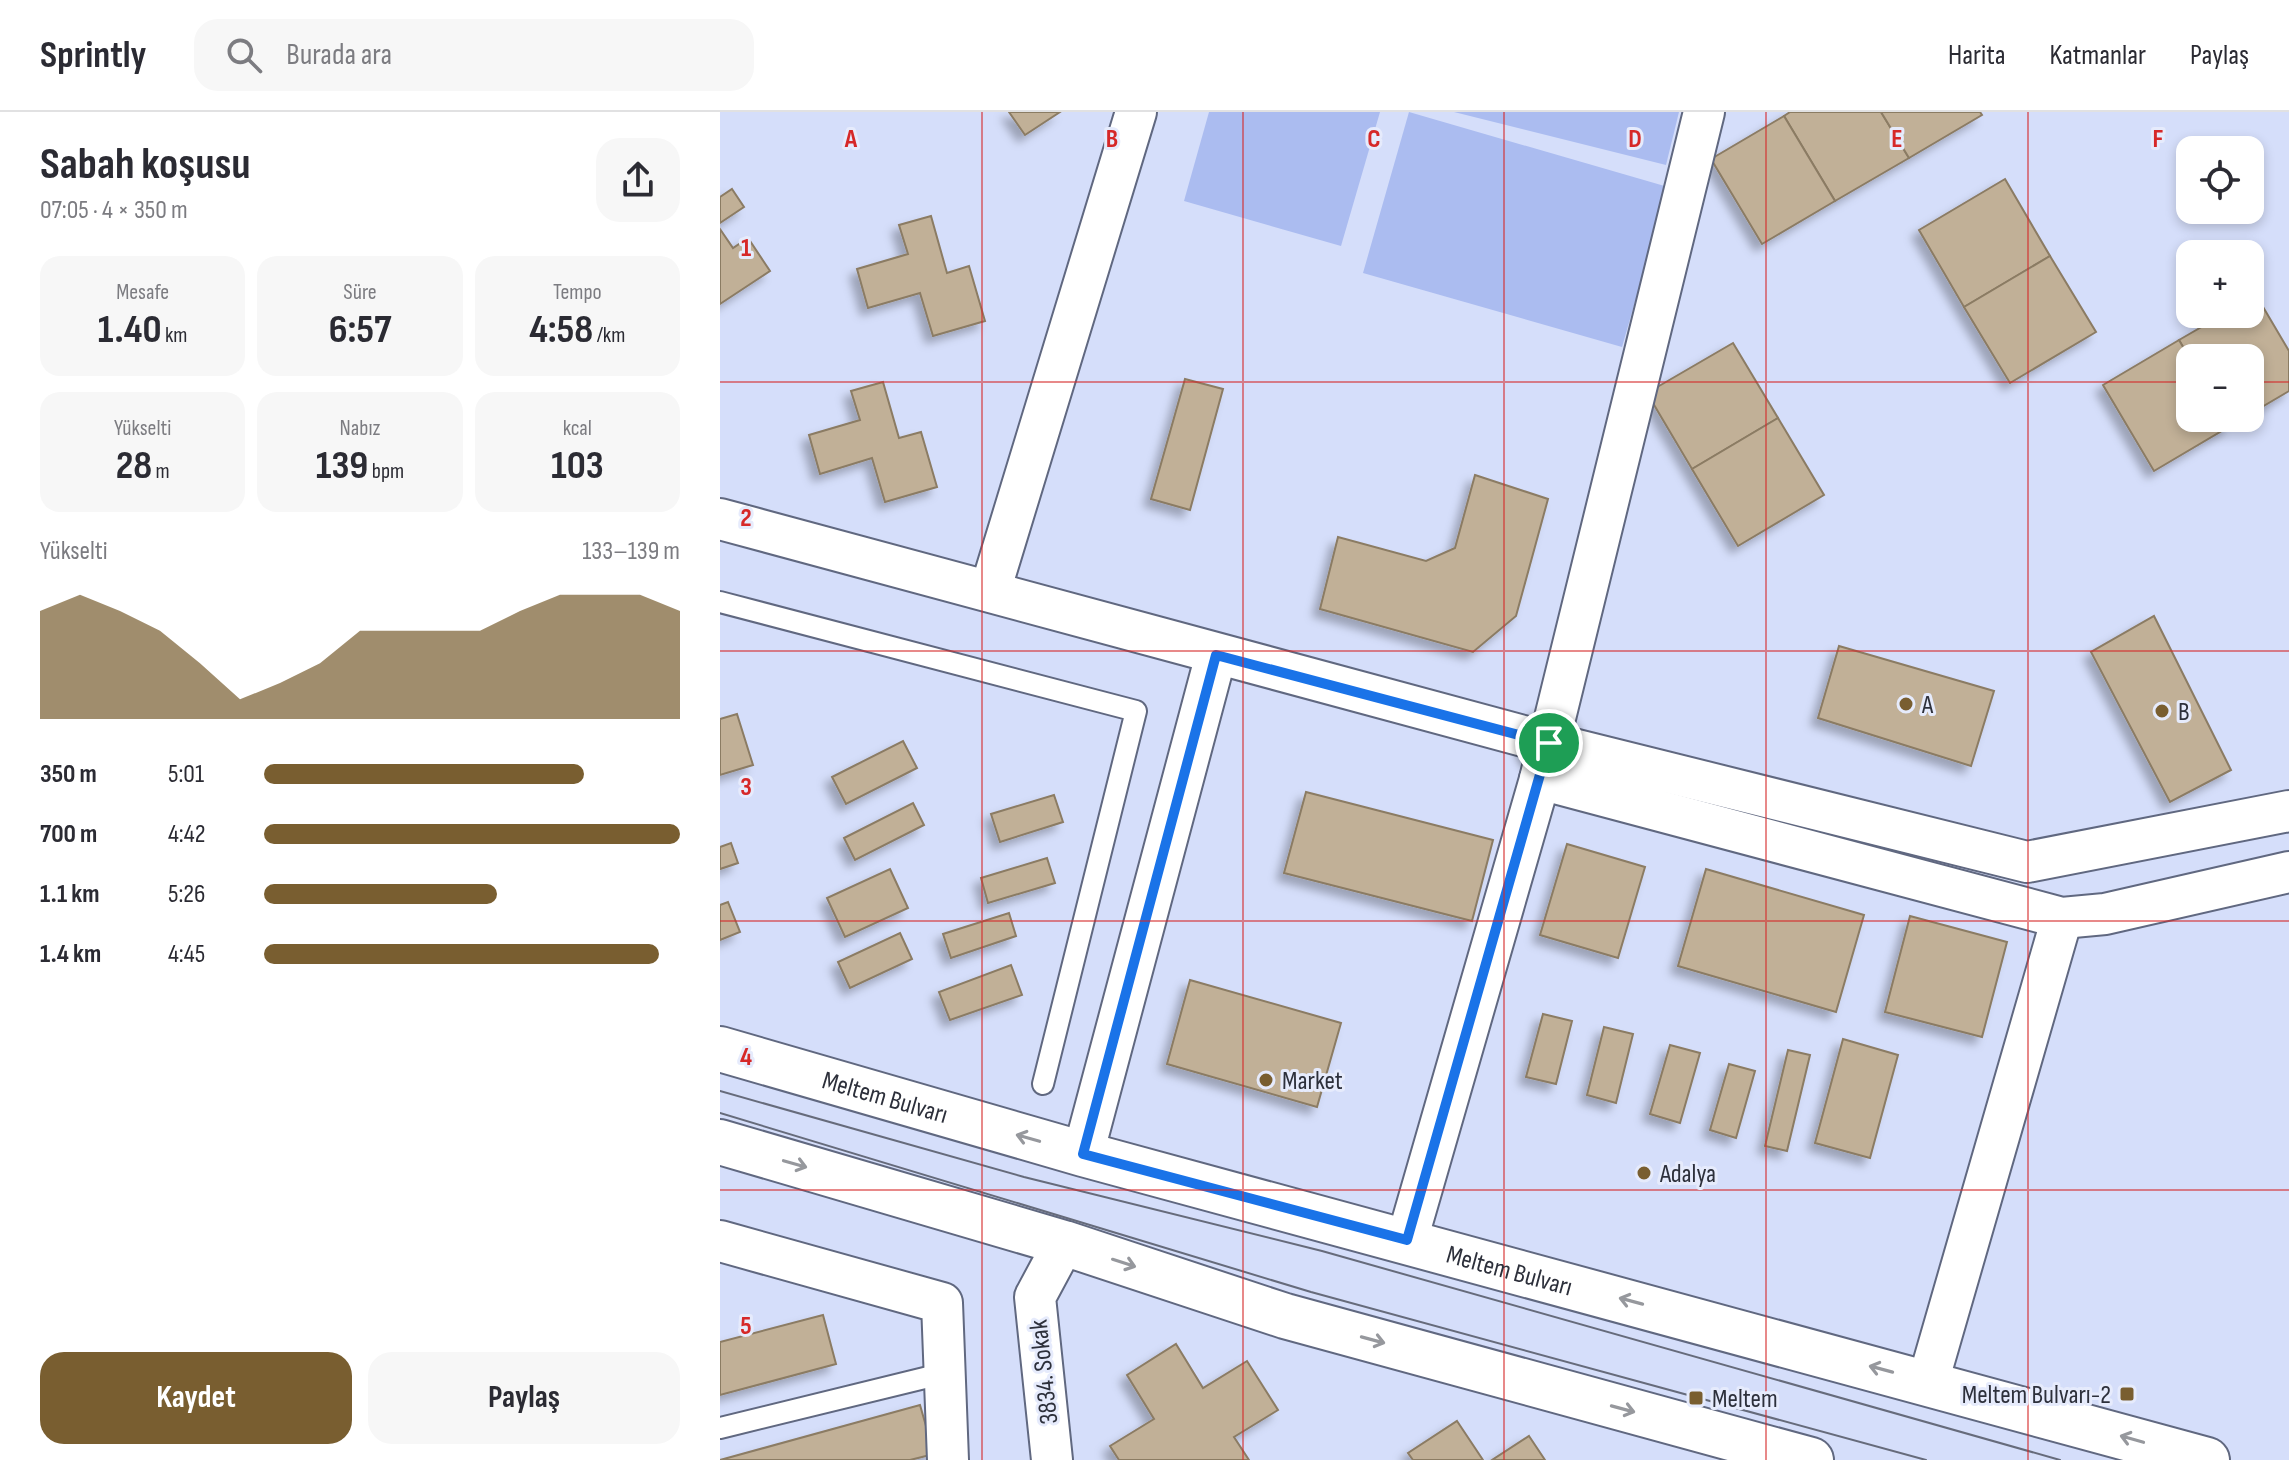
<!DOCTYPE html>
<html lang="tr">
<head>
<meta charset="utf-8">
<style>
  :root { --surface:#fff; --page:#f7f7f7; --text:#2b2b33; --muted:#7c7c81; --line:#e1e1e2; --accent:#795e30 }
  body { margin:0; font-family:"Sofia Sans Condensed",sans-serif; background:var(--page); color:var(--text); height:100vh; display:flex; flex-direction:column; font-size:30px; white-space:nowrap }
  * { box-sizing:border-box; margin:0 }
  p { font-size:26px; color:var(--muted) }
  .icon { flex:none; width:44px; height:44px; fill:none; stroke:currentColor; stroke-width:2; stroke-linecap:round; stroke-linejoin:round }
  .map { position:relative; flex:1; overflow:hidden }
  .sheet { display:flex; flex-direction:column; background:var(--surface); width:720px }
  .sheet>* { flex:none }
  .tools { position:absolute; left:1456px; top:24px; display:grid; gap:16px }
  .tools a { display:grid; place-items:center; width:88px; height:88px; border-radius:16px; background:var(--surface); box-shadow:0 4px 12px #0003; font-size:40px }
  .pin { position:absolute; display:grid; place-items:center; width:68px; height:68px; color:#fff; margin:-34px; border:4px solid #fff; border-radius:50%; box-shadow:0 2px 8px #0007 }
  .round { display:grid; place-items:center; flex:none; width:84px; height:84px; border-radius:24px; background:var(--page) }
  .summary { display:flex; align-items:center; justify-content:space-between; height:136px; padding:0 40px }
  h1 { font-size:44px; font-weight:700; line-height:60px }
  .metrics { display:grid; grid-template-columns:repeat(3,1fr); gap:12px; height:136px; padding:8px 40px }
  .metrics div { display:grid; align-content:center; border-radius:20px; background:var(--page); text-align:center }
  .metrics b { font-size:40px; font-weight:700 }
  .metrics small { font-size:22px; font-weight:400 }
  .metrics p { font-size:22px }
  .chart { height:224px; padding:16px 40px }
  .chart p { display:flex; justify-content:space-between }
  .chart svg { width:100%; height:144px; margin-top:8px; fill:var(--accent); opacity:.7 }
  .action { display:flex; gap:16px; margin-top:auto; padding:16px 40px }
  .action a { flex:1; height:92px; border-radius:24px; background:var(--accent); color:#fff; font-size:32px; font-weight:700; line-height:92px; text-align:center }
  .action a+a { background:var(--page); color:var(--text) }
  ul { padding:0 40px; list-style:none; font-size:26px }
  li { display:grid; grid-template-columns:128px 96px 1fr; align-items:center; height:60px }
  li i { height:20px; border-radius:10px; background:var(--accent) }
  header { display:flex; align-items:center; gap:48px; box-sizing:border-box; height:112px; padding:0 40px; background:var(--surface); border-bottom:2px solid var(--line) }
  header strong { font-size:38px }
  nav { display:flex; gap:44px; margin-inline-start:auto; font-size:28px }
  .search { width:560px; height:72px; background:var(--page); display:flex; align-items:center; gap:20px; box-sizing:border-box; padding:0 28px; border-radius:24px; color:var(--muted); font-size:30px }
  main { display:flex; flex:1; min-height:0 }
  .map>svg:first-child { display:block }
  .green { fill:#abbcf0 }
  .building { fill:#c1b097; stroke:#8b7b64; stroke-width:2; filter:url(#shadow) }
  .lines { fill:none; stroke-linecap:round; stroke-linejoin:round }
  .service-casing { stroke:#606880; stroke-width:24 }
  .minor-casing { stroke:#606880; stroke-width:44 }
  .primary-casing { stroke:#606880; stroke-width:48 }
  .service { stroke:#fff; stroke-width:20 }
  .minor { stroke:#fff; stroke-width:40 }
  .primary { stroke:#fff; stroke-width:44 }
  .tram { stroke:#666b7b; stroke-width:2 }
  .oneway { stroke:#96989d }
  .route-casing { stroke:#fff; stroke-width:16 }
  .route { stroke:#1a73e8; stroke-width:10 }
  .grid { fill:none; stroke:#d62828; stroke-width:2; stroke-opacity:0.55 }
  .poi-dot { fill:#795e30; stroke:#e6ebfc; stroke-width:3 }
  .labels { text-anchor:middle; stroke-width:6; stroke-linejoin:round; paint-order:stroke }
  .poi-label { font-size:26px; fill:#2d303b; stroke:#e6ebfc; text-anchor:start }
  .street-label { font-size:26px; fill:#2d303b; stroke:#e6ebfc }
  .grid-label { font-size:26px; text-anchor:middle; font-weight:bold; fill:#d62828; stroke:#e6ebfc; stroke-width:6; stroke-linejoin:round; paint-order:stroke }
</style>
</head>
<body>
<header>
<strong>Sprintly</strong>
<div class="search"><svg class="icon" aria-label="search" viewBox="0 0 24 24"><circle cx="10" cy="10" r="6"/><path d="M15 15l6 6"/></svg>Burada ara</div>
<nav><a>Harita</a><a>Katmanlar</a><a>Paylaş</a></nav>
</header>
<main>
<section class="sheet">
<div class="summary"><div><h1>Sabah koşusu</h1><p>07:05 · 4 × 350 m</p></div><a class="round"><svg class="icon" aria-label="share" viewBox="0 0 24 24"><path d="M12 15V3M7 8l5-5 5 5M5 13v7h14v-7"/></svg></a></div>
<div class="metrics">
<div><p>Mesafe</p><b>1.40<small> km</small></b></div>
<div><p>Süre</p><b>6:57</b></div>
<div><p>Tempo</p><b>4:58<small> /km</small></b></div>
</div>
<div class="metrics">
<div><p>Yükselti</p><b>28<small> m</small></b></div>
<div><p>Nabız</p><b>139<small> bpm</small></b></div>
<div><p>kcal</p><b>103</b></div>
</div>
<div class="chart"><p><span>Yükselti</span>133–139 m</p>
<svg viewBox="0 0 160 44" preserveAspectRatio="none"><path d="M0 44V11L10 6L20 11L30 17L40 27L50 38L60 33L70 27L80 17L90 17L100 17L110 17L120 11L130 6L140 6L150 6L160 11V44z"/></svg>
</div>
<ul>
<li><b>350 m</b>5:01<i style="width:77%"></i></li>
<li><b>700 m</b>4:42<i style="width:100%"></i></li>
<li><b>1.1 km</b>5:26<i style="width:56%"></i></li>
<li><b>1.4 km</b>4:45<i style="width:95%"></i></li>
</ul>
<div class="action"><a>Kaydet</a><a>Paylaş</a></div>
</section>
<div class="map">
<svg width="1569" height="1348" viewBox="0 0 1569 1348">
  <defs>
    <filter id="shadow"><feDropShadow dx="-7" dy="7" stdDeviation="4" flood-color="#0004"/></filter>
  </defs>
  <rect width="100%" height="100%" fill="#d5defa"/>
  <g class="green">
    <polygon points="489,0 660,0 621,134 464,89"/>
    <polygon points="689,0 948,75 902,235 643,161"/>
    <polygon points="734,0 959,0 946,53"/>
  </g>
  <g class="building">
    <polygon points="289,0 340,0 305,23"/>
    <polygon points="1070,0 1161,0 1189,46 1115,89 1064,4"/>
    <polygon points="1161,0 1260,0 1262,3 1189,46"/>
    <polygon points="1064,4 1115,89 1042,132 991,47"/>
    <polygon points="1285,67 1330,144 1244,195 1199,118"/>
    <polygon points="12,77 24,95 0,111 0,85"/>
    <polygon points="211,104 227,161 249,154 265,209 213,224 200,181 148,196 137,157 188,142 179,113"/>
    <polygon points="0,117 13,136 28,126 50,159 0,192"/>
    <polygon points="1330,144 1376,220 1290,271 1244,195"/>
    <polygon points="1536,183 1569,239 1569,279 1530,302 1530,246 1470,247 1459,228 1504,202 1530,202 1530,186"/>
    <polygon points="1459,228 1470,247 1470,306 1506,306 1510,314 1434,359 1383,273"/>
    <polygon points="1013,231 1058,306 972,357 927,281"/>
    <polygon points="465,267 503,277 470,398 431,387"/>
    <polygon points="163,270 179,326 201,320 217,375 165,390 152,346 100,362 89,323 140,308 131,279"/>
    <polygon points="1058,306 1104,383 1018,434 972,357"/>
    <polygon points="755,363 828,387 796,504 753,540 600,497 618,425 706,449 735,436"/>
    <polygon points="1434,504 1511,658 1450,690 1371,540"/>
    <polygon points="1119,534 1274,579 1251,654 1098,606"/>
    <polygon points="17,602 33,653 0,663 0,607"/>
    <polygon points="183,629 197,656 126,692 112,665"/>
    <polygon points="586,680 773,728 752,809 564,761"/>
    <polygon points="334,683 343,710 280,730 271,702"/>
    <polygon points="193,691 204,713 135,748 124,726"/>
    <polygon points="11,731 18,751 0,757 0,735"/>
    <polygon points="847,732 925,755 898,846 820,823"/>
    <polygon points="327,746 335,771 268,791 261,766"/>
    <polygon points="170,757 188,796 125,825 107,786"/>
    <polygon points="986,757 1144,803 1116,900 958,854"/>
    <polygon points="8,790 20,820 0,828 0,793"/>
    <polygon points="289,801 296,824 231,846 223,822"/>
    <polygon points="1190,804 1287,830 1262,925 1165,900"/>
    <polygon points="180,821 192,847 130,876 118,850"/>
    <polygon points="291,853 302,883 230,908 219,880"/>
    <polygon points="470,868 621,911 597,995 447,952"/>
    <polygon points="823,902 852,909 836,972 806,965"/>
    <polygon points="884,915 913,922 896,991 867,983"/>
    <polygon points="1123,927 1178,943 1150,1046 1095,1031"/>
    <polygon points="950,933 980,941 960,1011 930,1002"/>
    <polygon points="1068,938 1090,943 1067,1039 1045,1034"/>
    <polygon points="1009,952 1035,959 1016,1026 990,1018"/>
    <polygon points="103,1203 116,1252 0,1283 0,1230"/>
    <polygon points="456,1232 483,1276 527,1249 558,1298 514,1325 529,1348 399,1348 390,1334 434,1307 407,1263"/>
    <polygon points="200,1293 214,1342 190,1348 0,1348"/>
    <polygon points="737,1309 763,1348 693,1348 688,1341"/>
    <polygon points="809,1324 825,1348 772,1348"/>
  </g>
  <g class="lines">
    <g class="service-casing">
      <g id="service">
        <polyline points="0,490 416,599 323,972"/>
        <polyline points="0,1316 225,1261"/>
      </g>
    </g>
    <g class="minor-casing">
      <g id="minor">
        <polyline points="0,407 829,631 1307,750 1569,699"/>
        <polyline points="270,479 416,0"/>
        <polyline points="820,667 1342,806 1385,802 1569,760"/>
        <polyline points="363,1042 496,543"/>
        <polyline points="687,1128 820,667 984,0"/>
        <polyline points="0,1129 222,1191 228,1348"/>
        <polyline points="1208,1270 1342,806"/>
        <polyline points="332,1348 315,1185 344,1131"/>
      </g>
    </g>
    <g class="primary-casing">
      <g id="primary">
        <path id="s1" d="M0 937 363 1042 1487 1348"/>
        <polyline points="0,1030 344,1131 565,1204 1091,1348"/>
      </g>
    </g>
    <use href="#service" class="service"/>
    <use href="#minor" class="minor"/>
    <use href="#primary" class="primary"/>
    <g class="tram">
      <polyline points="0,979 304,1065 602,1139 1340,1348"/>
      <polyline points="0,1001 591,1180 1206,1348"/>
    </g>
  </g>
  <defs><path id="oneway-shaft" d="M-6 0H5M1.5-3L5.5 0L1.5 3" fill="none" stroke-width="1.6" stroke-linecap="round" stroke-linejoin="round" transform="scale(2)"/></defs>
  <g class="oneway">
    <use href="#oneway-shaft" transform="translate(308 1026) rotate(-164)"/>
    <use href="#oneway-shaft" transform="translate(75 1052) rotate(16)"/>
    <use href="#oneway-shaft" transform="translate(404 1151) rotate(18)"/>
    <use href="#oneway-shaft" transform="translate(911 1189) rotate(-165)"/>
    <use href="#oneway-shaft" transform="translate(653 1228) rotate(15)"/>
    <use href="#oneway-shaft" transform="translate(1161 1257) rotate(-165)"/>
    <use href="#oneway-shaft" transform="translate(903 1297) rotate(15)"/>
    <use href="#oneway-shaft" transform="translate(1412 1327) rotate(-164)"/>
  </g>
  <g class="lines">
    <g class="route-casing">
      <polygon id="route" points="496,543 829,631 687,1128 363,1042"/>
    </g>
    <use href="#route" class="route"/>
  </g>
  <path class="grid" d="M262 0V1348M523 0V1348M784 0V1348M1046 0V1348M1308 0V1348M0 270H1470M1530 270H1569M0 539H1569M0 809H1569M0 1078H1569"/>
  <g class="poi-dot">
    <circle cx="1186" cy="592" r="8"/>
    <circle cx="1442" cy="599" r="8"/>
    <circle cx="546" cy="968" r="8"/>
    <circle cx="924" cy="1061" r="8"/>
    <rect x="1399" y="1274" width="16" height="16" rx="4"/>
    <rect x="968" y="1278" width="16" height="16" rx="4"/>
  </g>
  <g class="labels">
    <g class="poi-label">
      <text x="1202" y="601">A</text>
      <text x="1458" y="608">B</text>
      <text x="562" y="977">Market</text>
      <text x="940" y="1070">Adalya</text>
      <text x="1391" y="1291" text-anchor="end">Meltem Bulvarı-2</text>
      <text x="992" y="1295">Meltem</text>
    </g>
    <g class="street-label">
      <text dy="9" stroke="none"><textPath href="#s1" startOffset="172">Meltem Bulvarı</textPath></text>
      <text dy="9" stroke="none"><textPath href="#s1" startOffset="820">Meltem Bulvarı</textPath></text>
      <text transform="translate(323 1260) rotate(-96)" y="9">3834. Sokak</text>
    </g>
  </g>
  <g class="grid-label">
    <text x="131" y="35">A</text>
    <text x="392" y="35">B</text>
    <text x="654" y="35">C</text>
    <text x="915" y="35">D</text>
    <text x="1177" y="35">E</text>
    <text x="1438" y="35">F</text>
    <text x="26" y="144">1</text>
    <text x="26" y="414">2</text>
    <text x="26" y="683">3</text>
    <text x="26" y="953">4</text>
    <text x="26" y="1222">5</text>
  </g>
</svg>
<div class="tools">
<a><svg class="icon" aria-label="locate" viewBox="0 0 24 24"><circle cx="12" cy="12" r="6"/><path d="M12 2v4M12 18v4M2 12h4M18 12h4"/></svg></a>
<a>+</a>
<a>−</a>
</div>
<div class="pin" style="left:829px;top:631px;background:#1e9e55"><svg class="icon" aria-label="arrive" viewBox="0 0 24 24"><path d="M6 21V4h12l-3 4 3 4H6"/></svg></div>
</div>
</main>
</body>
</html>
